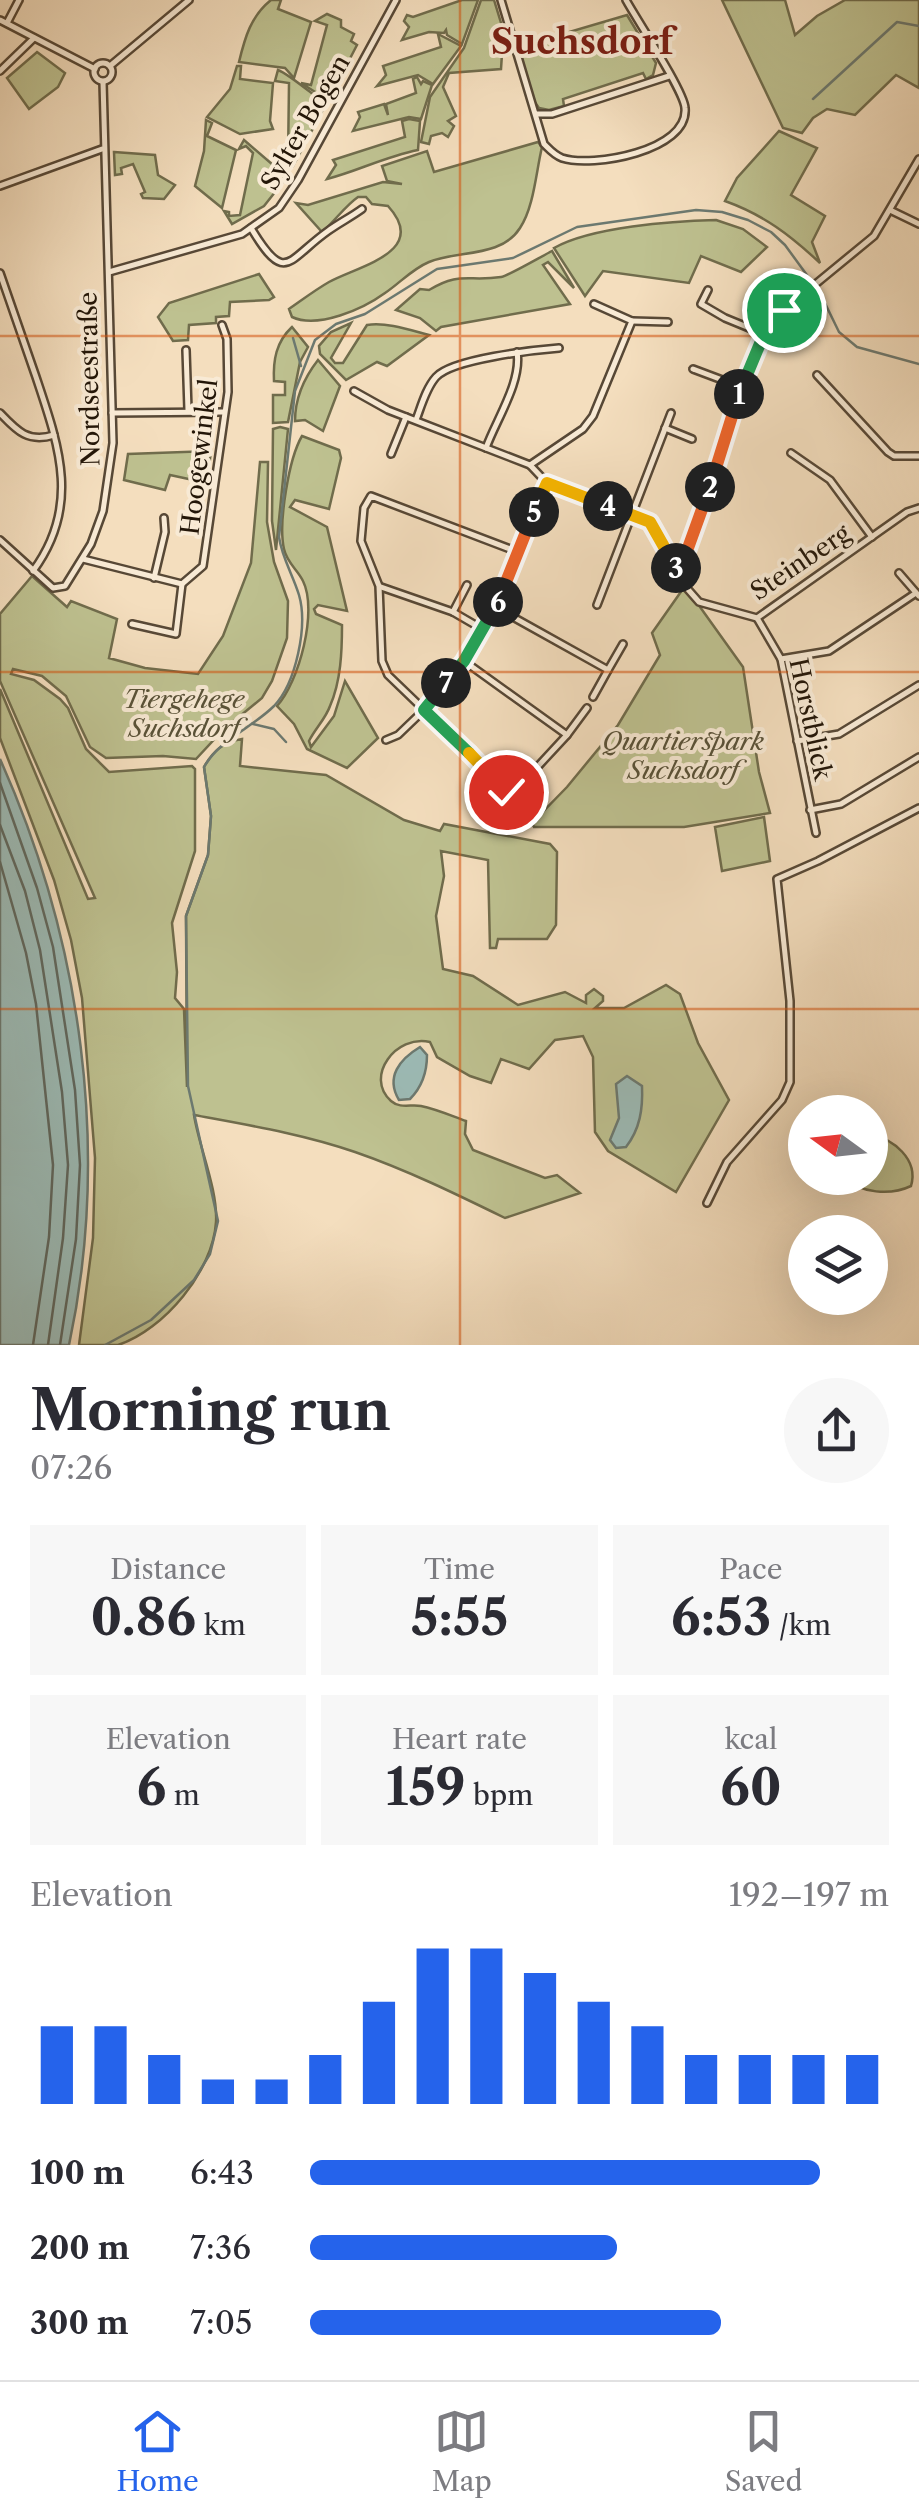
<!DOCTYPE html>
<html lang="en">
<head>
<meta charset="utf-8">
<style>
  :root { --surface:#fff; --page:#f7f7f7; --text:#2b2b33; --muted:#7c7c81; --line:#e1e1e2; --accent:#2563eb }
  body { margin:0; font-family:"Libre Caslon Text",serif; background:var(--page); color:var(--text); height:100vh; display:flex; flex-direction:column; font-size:38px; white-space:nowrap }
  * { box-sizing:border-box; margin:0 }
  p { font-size:32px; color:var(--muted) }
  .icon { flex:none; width:55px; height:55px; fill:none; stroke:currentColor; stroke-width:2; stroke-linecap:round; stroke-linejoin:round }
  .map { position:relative; height:1345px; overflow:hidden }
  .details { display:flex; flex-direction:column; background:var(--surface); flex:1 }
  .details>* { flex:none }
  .needle { width:65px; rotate:285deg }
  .tools { position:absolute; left:788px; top:1095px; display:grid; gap:20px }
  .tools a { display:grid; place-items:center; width:100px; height:100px; border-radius:50%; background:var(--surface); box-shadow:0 10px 40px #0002; font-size:50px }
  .pin { position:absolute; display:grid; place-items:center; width:85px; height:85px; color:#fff; margin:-42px; border:5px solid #fff; border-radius:50%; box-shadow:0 2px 10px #0007 }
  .km { position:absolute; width:50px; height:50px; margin:-25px; border-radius:50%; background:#222; color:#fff; font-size:28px; line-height:50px; text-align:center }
  .round { display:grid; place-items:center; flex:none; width:105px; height:105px; border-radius:52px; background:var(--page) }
  .overview { display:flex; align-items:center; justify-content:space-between; height:170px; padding:0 30px }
  h1 { font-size:55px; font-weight:700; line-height:75px }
  .metrics { display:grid; grid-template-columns:repeat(3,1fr); gap:15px; height:170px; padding:10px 30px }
  .metrics div { display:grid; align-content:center; border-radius:0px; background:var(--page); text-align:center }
  .metrics b { font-size:50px; font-weight:700 }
  .metrics small { font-size:28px; font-weight:400 }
  .metrics p { font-size:28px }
  .chart { height:280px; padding:20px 30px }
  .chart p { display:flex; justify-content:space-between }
  .chart svg { width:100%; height:180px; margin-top:10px; stroke:var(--accent); stroke-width:6 }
  ul { padding:0 30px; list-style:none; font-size:32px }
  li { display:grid; grid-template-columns:160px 120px 1fr; align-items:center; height:75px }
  li i { height:25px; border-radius:12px; background:var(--accent) }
  .menu { display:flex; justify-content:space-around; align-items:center; height:140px; border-top:2px solid var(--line); background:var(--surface); font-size:28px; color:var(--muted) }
  .menu a { display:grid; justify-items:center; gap:5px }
  .menu .selected { color:var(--accent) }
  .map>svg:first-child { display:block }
  .green { fill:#bec190; stroke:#706c4c; stroke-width:2.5 }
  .water { fill:#9cbbb6; stroke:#6c7970; stroke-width:2.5 }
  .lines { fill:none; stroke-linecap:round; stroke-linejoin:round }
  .shore { stroke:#60685f; stroke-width:2.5 }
  .stream { stroke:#6c7970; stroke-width:2.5 }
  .street-casing { stroke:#574836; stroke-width:10 }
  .street { stroke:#f8ead5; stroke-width:5 }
  .split-1-casing { stroke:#fff; stroke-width:20 }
  .split-2-casing { stroke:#fff; stroke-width:20 }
  .split-3-casing { stroke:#fff; stroke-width:20 }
  .split-4-casing { stroke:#fff; stroke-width:20 }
  .split-5-casing { stroke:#fff; stroke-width:20 }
  .split-6-casing { stroke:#fff; stroke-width:20 }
  .split-7-casing { stroke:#fff; stroke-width:20 }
  .split-8-casing { stroke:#fff; stroke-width:20 }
  .split-9-casing { stroke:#fff; stroke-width:20 }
  .split-1 { stroke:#22a559; stroke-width:12 }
  .split-2 { stroke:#f0652b; stroke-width:12 }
  .split-3 { stroke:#f0652b; stroke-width:12 }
  .split-4 { stroke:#f5b400; stroke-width:12 }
  .split-5 { stroke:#f5b400; stroke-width:12 }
  .split-6 { stroke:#f0652b; stroke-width:12 }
  .split-7 { stroke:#22a559; stroke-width:12 }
  .split-8 { stroke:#22a559; stroke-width:12 }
  .split-9 { stroke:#f5b400; stroke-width:12 }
  .grid { fill:none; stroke:#d4520c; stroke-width:2.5; stroke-opacity:0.55 }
  .labels { text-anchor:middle; stroke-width:8; stroke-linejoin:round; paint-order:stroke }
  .street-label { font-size:25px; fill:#231608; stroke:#f8ead5 }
  .park-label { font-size:25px; font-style:italic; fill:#595238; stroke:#f8ead5 }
  .district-label { font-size:35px; font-weight:bold; fill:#7a1f14; stroke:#f8ead5 }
</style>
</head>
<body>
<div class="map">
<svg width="919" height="1345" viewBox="0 0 919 1345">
  <rect width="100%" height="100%" fill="#f4debe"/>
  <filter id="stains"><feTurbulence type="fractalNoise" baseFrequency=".002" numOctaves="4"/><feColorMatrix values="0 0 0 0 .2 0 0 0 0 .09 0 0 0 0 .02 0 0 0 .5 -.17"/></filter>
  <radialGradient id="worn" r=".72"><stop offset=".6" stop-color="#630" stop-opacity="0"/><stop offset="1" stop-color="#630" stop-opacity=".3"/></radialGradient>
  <g class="green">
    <path d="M271 0H281L278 9 311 22 294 78 285 68 239 62C245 37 251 16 271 0Z"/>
    <polygon points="462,0 478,0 462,44 447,35 446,30 444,33 429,32 402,40 409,27 404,21 407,15 413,17"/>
    <polygon points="481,0 494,0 509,49 502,54 501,69 449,73 443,87 456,116 448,121 454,126 448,137 442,133 431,136 429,144 421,142 430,97 464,48"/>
    <polygon points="722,0 785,0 795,35 817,16 845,0 919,0 919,88 896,75 855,115 827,109 813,118 802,133 783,128"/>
    <polygon points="327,14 341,20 341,27 354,34 351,41 357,45 331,95 326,92 323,97 301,83 311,85 327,25 315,21"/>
    <polygon points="627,15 656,63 653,75 646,79 643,73 563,99 564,106 549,110 539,108 534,101 518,47"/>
    <polygon points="438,34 461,46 433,84 418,75 377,86 386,75 383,66 441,47"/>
    <polygon points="37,52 65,73 58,87 29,109 7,78"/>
    <polygon points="237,66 241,66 240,79 273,83 270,121 273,129 240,134 207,117 230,89"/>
    <path d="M278 70C289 74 313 95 326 104L293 166 289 164 285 170 274 160H288L289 83 275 81Z"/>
    <polygon points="417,77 421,84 423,81 432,85 421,119 409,117 353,131 360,117 358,112 384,104 388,115 386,104 416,93 413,79"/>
    <path d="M409 119 420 121 418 150C384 157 358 171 327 179L336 165 333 160 405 137 402 121Z"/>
    <polygon points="206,120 212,123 207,136 236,150 222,208 195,186 204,151"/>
    <path d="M779 131 817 148 791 195 825 216 812 242 820 263C790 235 764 215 725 201L737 178Z"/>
    <polygon points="244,140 287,177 264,206 232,224 224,211 229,212 229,216 240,215 253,153 246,146 239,149"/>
    <path d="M538 142 542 147C536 172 534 207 520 228 501 258 458 250 429 262 412 269 400 283 385 293 363 309 318 329 292 317L289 309C302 300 315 290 329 282 358 266 430 252 388 206L372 204 366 197H358C345 206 335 221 322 232L296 203 308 205 383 182 402 184 387 181 382 166 427 151 434 172Z"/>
    <polygon points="114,152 155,155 158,175 175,185 164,199 143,198 141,194 145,192 133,164 121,168 122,174 115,175"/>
    <path d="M716 220 743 229 767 247 741 272 701 256 689 283 603 271 585 296 554 248C591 227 672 221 716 220Z"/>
    <path d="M552 251 574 288 548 262 543 265 570 304 441 327 436 331 420 318 396 310 420 289 429 290C460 271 468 282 501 277 508 276 542 256 552 251Z"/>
    <polygon points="259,274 274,297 269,300 230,302 229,316 216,317 216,323 189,325 188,340 173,341 158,317 169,303"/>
    <path d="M351 323 331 358 335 363H343L367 325C387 322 410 330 429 335L387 366 377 362 346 380 320 354 319 346 331 332Z"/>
    <path d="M292 327 308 347 300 362 288 422 273 423V395H285V382L274 381C273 360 276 342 292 327Z"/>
    <path d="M318 360 340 386 323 431 305 420 295 421C295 398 304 378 318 360Z"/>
    <polygon points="280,427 288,429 276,550 272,521 273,429"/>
    <path d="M302 436 339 450 341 458 329 509 295 500 290 507 327 527 347 611 318 605 314 609 316 614 342 625C342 651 341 681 330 706 326 718 315 729 309 741L311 747 334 716 345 681 378 738 347 768 307 749 294 724 277 706C299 682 318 611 303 581 298 570 287 563 284 549 278 523 289 458 302 436Z"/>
    <polygon points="211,451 207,483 170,475 165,490 124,480 128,454"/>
    <path d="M260 462H268L267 522 274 562 288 601 287 638 272 681 262 698 223 730 196 759 163 756 106 758 90 747 66 696 42 676 13 669 11 674 34 680 60 699 68 708 86 749 109 772 192 766 195 769V851L172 923 177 972 175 998 184 1009 187 1087 186 916 208 855 211 816 204 767C213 751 223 742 242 739L240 766 326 775 404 820 440 831 444 824 550 844 557 852 556 925 547 939H498L496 948H490L488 860 441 851 444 876 436 916 443 969 473 976 518 1005 565 992 586 1003V995L594 989 603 996V1001L595 1008H624L666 985 680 994 698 1043 729 1100 676 1192 608 1151 595 1132 593 1057 583 1036 555 1040 529 1069 501 1059 491 1083 470 1076 437 1057 430 1042C396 1034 364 1077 391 1101 400 1109 411 1104 421 1106 436 1109 452 1116 466 1121L465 1134 473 1150 545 1178 557 1175 580 1193 505 1218C456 1194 407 1170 355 1152 303 1134 248 1125 194 1115 199 1147 218 1190 216 1222 213 1271 164 1330 118 1345 107 1345 90 1345 79 1345L93 1238 95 1158 82 998 71 940 54 880 0 738V689L88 899 95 898 0 681V614L32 576 67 607 71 601 117 619 109 658 145 668 198 674 223 636 251 563Z"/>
    <polygon points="685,586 743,667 759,772 770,813 684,827 534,827 532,823 567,787 618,725 660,655 652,633"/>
    <polygon points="764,817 770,861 722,871 715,827"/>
    <path d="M870 1134C893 1139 919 1159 911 1186 890 1196 861 1193 844 1178H870Z"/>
  </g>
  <g class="water">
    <path d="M0 759C81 940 111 1149 69 1345H0Z"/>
    <path d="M420 1047 427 1055C427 1072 422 1087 410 1099L399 1100C385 1077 400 1059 420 1047Z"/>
    <path d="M627 1076 642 1086C643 1109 640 1129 626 1147L616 1148 610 1140 619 1118 616 1084Z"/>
  </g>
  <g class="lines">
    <g class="shore">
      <polyline points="0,783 37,888 53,947 75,1090 80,1165 76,1239 60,1345"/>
      <polyline points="0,825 25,891 40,950 62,1092 68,1165 63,1238 48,1345"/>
      <polyline points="0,862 26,953 36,1004 53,1165 49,1237 33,1345"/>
    </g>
    <g class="stream">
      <polyline points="813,99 897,22 919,26"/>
      <polyline points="293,338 301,366"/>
      <polyline points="249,723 274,729 286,742"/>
      <path d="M105 1345 151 1320 194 1280 210 1254 218 1221 188 1086 186 916 208 855 211 816 204 767C220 739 252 728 274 706 296 683 308 626 299 595 293 575 282 558 279 537L295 391 315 340 336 324 365 314 437 269 513 258 577 227 696 210 722 212 748 220 771 232 785 245 820 293 839 332 857 347 919 364"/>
    </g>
    <g class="street-casing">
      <g id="street">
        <path d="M501 0 544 144C550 150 554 155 562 158 592 168 689 151 685 108 684 91 637 20 626 0"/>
        <polyline points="0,20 95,69"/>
        <polyline points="7,23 19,0"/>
        <circle cx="103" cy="72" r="9"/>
        <polyline points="110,66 189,0"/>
        <polyline points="0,71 34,38"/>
        <polyline points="536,114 552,114 669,76"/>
        <polyline points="0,186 102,149"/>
        <polyline points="890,210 919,224"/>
        <path d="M251 228C286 286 287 260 328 231 339 223 351 217 362 209"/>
        <polyline points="109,272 242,234 279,208 298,180 396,0"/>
        <path d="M0 273C12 308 24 343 36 377 59 446 81 506 33 571"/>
        <polyline points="708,290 701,304 725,318 764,334"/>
        <polyline points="632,321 668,322"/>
        <polyline points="186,350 188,410"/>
        <polyline points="693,369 741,387"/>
        <polyline points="817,375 888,452 894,456 919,456"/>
        <polyline points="354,391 388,410 530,465 547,483 650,523 685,586 699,602 757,618 907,512 919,508"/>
        <path d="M0 413C17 431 28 443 54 435"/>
        <polyline points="112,413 224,412"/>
        <path d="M416 420C421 407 426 388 436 377 452 359 534 350 559 348"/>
        <polyline points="665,428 692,439"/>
        <path d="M486 448C496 420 522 382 517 352"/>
        <polyline points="791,453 830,480 872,537"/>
        <polyline points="391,454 406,417"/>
        <polyline points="530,465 583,429 593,416 632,321 594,304"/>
        <polyline points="0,540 53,588 65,586 91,544 103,511 113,443 103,82"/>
        <polyline points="518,552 371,496 364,508 361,541 379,586 382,661 388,675 495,778 506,792 517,789 567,735"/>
        <polyline points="83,559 182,584 203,566 228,392 227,339 222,325"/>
        <polyline points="679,573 704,510 741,387 764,334 784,310 874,236 919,159"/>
        <polyline points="899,573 919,596"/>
        <polyline points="154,578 165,532 164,518"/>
        <polyline points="381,587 453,612 484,630"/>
        <polyline points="597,605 671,413"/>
        <polyline points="495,607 608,670 623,644"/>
        <polyline points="453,612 467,585"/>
        <polyline points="757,618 781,659 816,833"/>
        <polyline points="132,624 176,634 182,584"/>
        <polyline points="781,659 829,651 916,593"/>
        <polyline points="464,661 567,735 587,708"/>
        <polyline points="593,697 608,670"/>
        <polyline points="386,740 398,735 424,710 464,661 495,607 547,483"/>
        <polyline points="797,741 839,734 919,685"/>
        <polyline points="481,787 499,785"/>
        <polyline points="810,810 841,804 919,757"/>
        <polyline points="707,1203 727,1162 782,1100 790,1082 790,1001 777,879 818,861 919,808"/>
      </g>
    </g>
    <use href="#street" class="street"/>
  </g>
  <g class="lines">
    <g class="split-1-casing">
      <polyline id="split-1" points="739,394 764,334 784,310"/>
    </g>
    <g class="split-2-casing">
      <polyline id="split-2" points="710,487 739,394"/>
    </g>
    <g class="split-3-casing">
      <polyline id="split-3" points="676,568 679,573 710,487"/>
    </g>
    <g class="split-4-casing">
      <polyline id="split-4" points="608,506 650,522 676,568"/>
    </g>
    <g class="split-5-casing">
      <polyline id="split-5" points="534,512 547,483 608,506"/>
    </g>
    <g class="split-6-casing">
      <polyline id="split-6" points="498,602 534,512"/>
    </g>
    <g class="split-7-casing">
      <polyline id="split-7" points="446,683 464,661 498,602"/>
    </g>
    <g class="split-8-casing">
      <polyline id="split-8" points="446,683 424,710 469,753"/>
    </g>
    <g class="split-9-casing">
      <polyline id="split-9" points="469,753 506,792"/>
    </g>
    <use href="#split-1" class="split-1"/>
    <use href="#split-2" class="split-2"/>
    <use href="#split-3" class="split-3"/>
    <use href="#split-4" class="split-4"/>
    <use href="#split-5" class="split-5"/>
    <use href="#split-6" class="split-6"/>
    <use href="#split-7" class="split-7"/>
    <use href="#split-8" class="split-8"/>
    <use href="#split-9" class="split-9"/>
  </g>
  <path class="grid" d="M460 0V1345M0 336H919M0 672H919M0 1009H919"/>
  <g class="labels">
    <g class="street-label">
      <text transform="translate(305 122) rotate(-60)" y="9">Sylter Bogen</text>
      <text transform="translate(89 379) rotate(-91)" y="9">Nordseestraße</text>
      <text transform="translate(199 457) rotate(-83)" y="9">Hoogewinkel</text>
      <text transform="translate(800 562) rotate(-34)" y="9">Steinberg</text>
      <text transform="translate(811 719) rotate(78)" y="9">Horstblick</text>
    </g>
    <g class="park-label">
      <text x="184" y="708">Tiergehege<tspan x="184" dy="29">Suchsdorf</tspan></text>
      <text x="683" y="750">Quartierspark<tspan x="683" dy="29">Suchsdorf</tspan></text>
    </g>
    <g class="district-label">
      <text x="582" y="54">Suchsdorf</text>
    </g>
  </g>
  <rect width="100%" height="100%" filter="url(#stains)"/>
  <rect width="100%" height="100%" fill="url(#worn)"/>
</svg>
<div class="tools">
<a><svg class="needle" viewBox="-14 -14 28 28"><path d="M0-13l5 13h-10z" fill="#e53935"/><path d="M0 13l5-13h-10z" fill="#7c7c81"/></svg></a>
<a><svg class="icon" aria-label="layers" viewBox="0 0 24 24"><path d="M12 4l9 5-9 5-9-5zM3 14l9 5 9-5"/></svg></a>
</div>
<div class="pin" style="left:784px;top:310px;background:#1e9e55"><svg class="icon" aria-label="arrive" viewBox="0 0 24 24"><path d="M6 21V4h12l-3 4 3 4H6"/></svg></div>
<div class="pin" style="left:506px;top:792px;background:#d93025"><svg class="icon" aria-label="check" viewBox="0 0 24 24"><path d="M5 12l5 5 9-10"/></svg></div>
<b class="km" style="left:739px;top:394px">1</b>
<b class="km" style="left:710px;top:487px">2</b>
<b class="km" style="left:676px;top:568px">3</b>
<b class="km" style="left:608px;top:506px">4</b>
<b class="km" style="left:534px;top:512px">5</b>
<b class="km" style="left:498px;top:602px">6</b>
<b class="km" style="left:446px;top:683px">7</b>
</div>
<section class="details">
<div class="overview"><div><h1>Morning run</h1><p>07:26</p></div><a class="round"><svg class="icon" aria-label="share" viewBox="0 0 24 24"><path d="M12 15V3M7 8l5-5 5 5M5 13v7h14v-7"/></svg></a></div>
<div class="metrics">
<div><p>Distance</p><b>0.86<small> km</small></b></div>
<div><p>Time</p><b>5:55</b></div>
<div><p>Pace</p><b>6:53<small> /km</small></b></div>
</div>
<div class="metrics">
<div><p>Elevation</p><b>6<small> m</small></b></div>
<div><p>Heart rate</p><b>159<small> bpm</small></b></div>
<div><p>kcal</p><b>60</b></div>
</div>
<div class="chart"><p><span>Elevation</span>192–197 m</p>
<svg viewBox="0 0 160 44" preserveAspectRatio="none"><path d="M5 44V25M15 44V25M25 44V32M35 44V38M45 44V38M55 44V32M65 44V19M75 44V6M85 44V6M95 44V12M105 44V19M115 44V25M125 44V32M135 44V32M145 44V32M155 44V32"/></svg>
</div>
<ul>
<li><b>100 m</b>6:43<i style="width:88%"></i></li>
<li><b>200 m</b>7:36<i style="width:53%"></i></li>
<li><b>300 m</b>7:05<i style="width:71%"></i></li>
</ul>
</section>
<nav class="menu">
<a class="selected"><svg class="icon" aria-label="home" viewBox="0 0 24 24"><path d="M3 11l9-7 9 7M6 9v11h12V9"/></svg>Home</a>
<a><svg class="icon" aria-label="map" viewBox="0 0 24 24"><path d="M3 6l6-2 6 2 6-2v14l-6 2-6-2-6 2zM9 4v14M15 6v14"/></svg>Map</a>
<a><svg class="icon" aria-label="saved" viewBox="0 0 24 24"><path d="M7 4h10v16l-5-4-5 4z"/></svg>Saved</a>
</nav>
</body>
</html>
